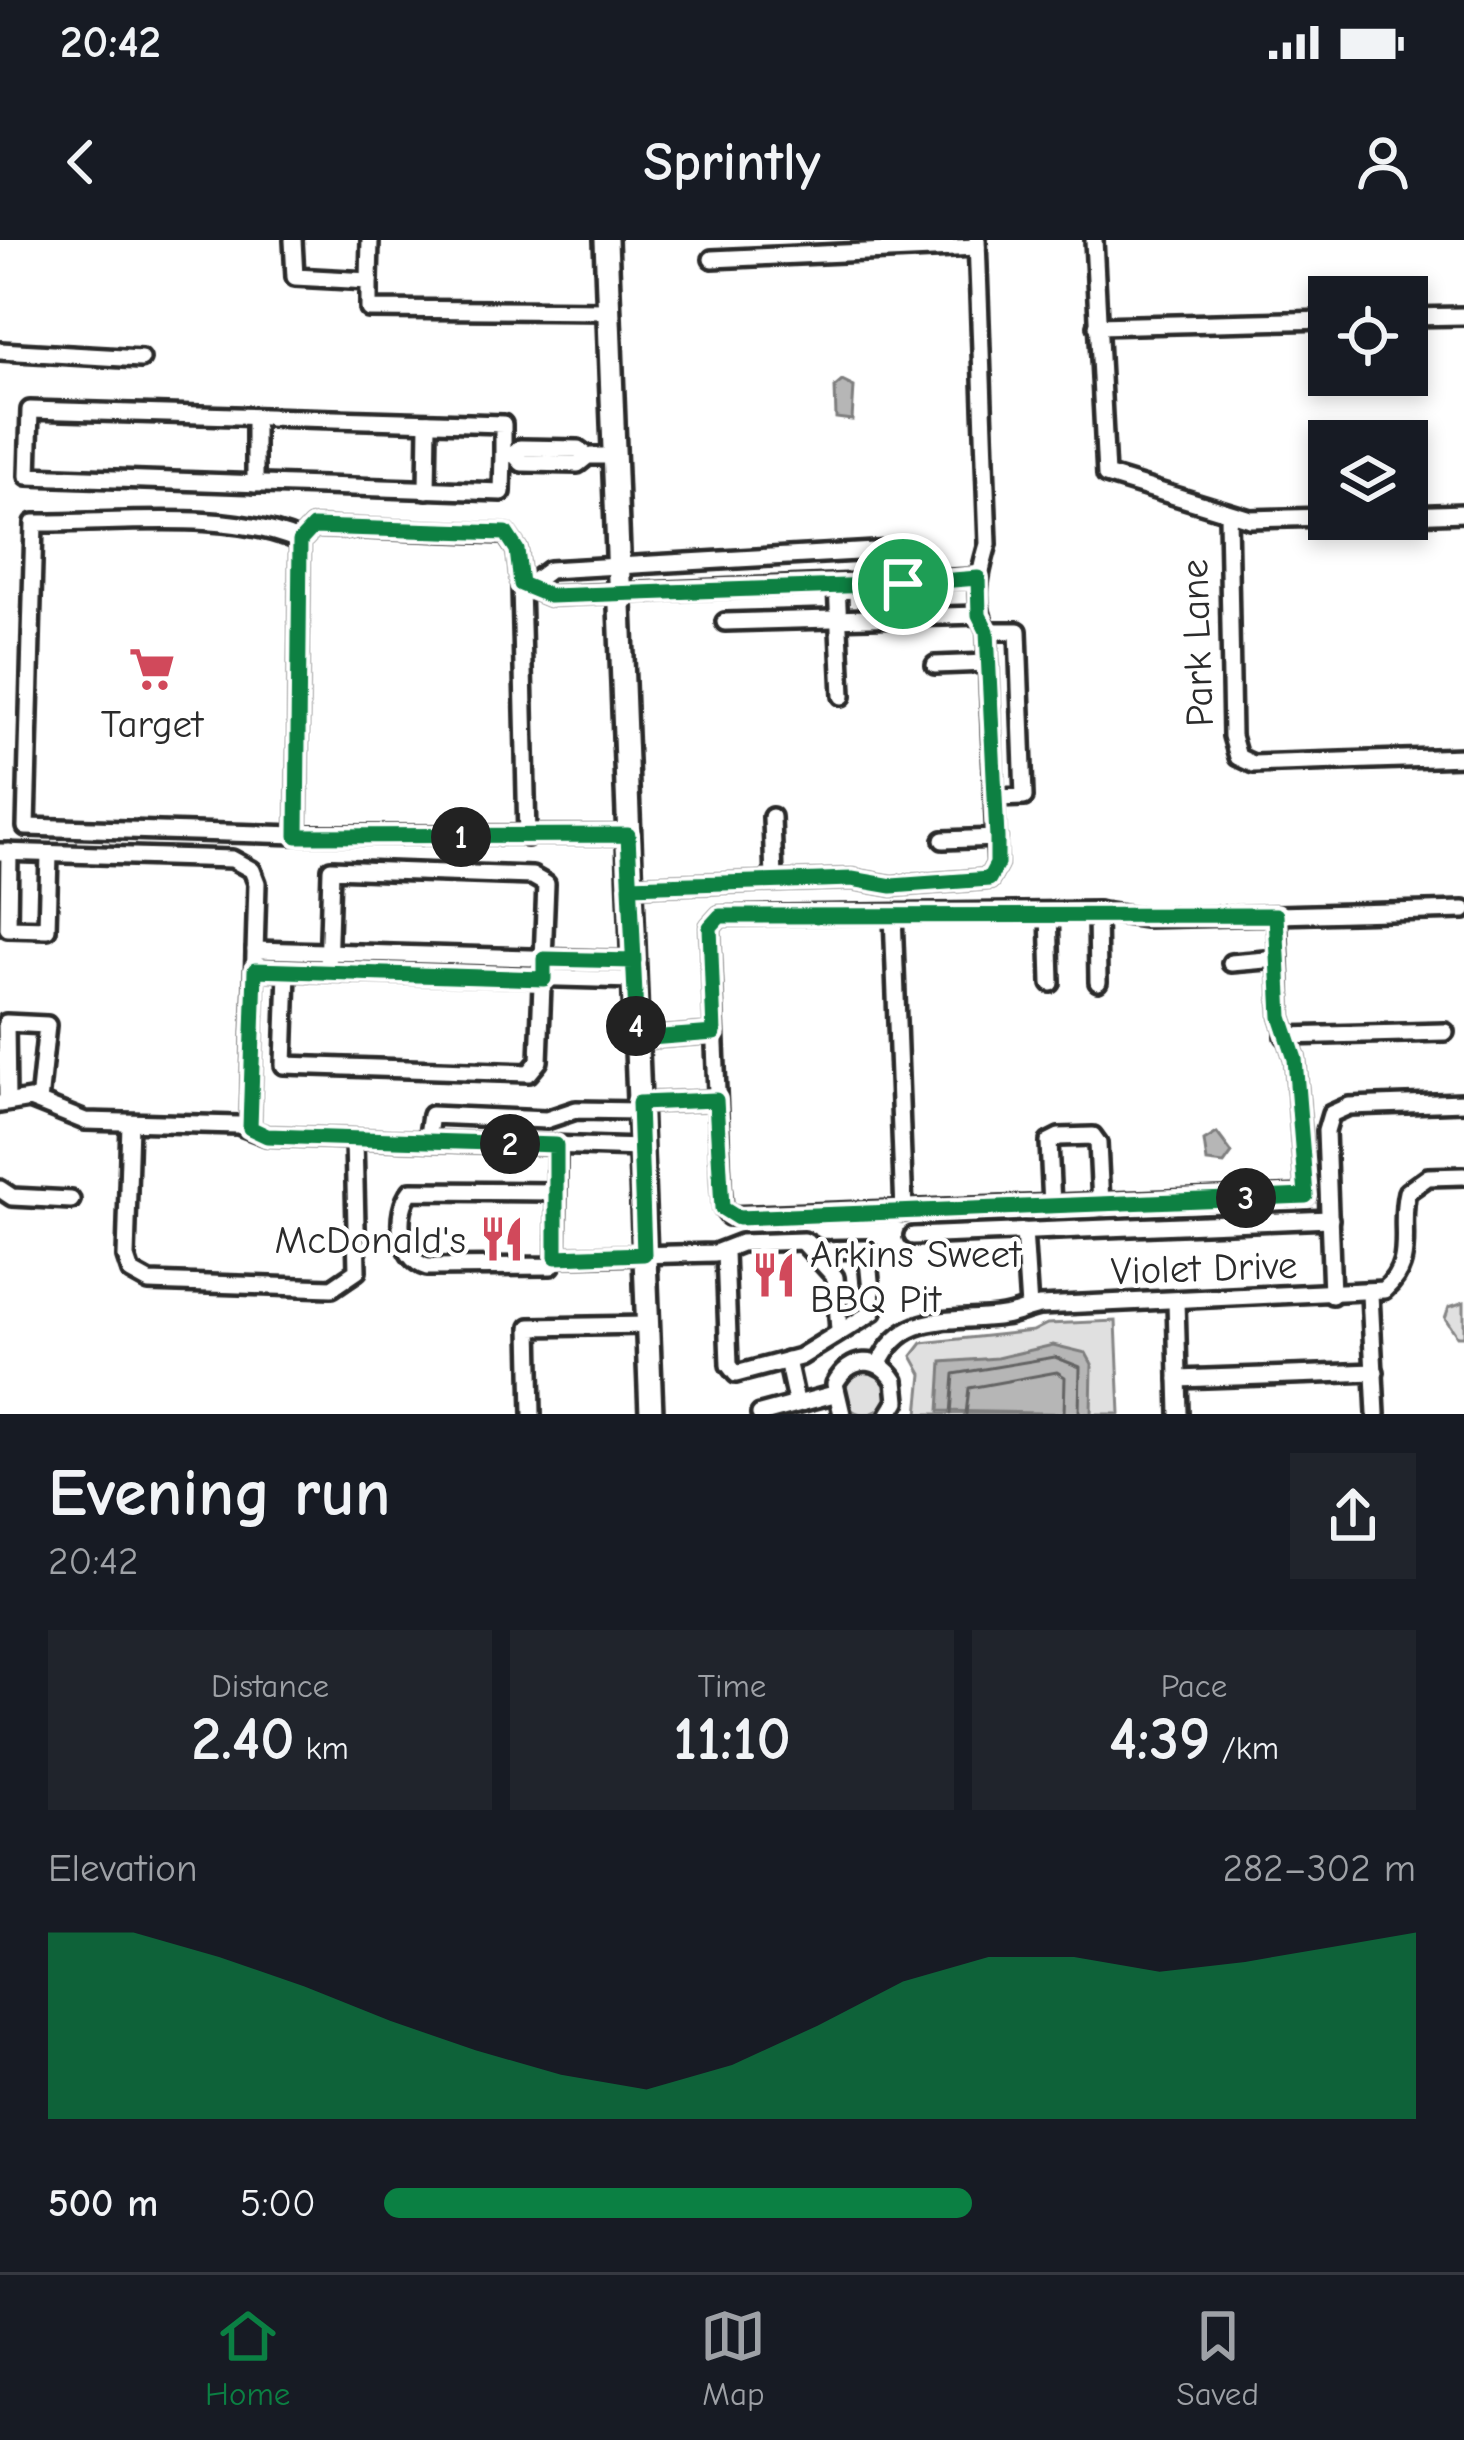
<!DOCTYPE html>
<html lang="en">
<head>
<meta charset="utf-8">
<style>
  :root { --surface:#171b24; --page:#20242c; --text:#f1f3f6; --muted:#9ea1a6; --line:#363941; --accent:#0b8043 }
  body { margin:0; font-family:"Comic Neue",sans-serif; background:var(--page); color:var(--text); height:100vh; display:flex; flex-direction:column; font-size:45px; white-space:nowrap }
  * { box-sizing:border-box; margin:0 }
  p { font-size:39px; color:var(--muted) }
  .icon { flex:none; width:66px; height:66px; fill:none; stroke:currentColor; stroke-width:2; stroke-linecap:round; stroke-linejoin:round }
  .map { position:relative; height:1174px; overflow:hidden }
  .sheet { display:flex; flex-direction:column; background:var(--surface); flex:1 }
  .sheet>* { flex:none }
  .fabs { position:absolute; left:1308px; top:36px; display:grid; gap:24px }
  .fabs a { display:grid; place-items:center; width:120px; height:120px; border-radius:0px; background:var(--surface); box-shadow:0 6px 18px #0003; font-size:60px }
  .pin { position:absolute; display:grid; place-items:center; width:102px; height:102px; color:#fff; margin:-51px; border:6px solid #fff; border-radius:50%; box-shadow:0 3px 12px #0007 }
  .km { position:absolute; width:60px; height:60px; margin:-30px; border-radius:50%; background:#222; color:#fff; font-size:33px; line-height:60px; text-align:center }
  .round { display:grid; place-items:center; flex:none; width:126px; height:126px; border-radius:0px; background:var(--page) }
  .headline { display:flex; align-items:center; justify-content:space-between; height:204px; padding:0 48px }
  h1 { font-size:66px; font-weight:700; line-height:90px }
  .stats { display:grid; grid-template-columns:repeat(3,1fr); gap:18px; height:204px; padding:12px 48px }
  .stats div { display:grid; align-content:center; border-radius:0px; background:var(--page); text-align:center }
  .stats b { font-size:60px; font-weight:700 }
  .stats small { font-size:33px; font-weight:400 }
  .stats p { font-size:33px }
  .chart { height:336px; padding:24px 48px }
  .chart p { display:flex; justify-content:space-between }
  .chart svg { width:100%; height:216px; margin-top:12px; fill:var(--accent); opacity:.7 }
  ul { padding:0 48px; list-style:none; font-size:39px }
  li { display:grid; grid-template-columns:192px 144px 1fr; align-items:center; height:90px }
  li i { height:30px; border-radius:15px; background:var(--accent) }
  .status { display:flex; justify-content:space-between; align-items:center; height:84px; padding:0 60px; background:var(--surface); direction:ltr }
  .status svg { height:33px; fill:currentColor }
  header { display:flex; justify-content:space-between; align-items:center; height:156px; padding:0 48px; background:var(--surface); font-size:54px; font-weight:700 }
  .tabs { display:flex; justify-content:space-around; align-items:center; height:168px; border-top:3px solid var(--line); background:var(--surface); font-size:33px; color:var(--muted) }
  .tabs a { display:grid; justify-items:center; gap:6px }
  .tabs .active { color:var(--accent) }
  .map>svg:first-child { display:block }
  .green { fill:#e0e0e0; stroke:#868686; stroke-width:3 }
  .water { fill:#b6b6b6; stroke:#7e7e7e; stroke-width:3 }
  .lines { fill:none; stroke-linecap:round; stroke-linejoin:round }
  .shore { stroke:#636363; stroke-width:3 }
  .minor-casing { stroke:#2b2b2b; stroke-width:24 }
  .major-casing { stroke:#2b2b2b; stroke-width:30 }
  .minor { stroke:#fff; stroke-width:15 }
  .major { stroke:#fff; stroke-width:21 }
  .route-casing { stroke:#fff; stroke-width:24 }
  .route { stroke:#0b8043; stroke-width:15 }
  .labels { text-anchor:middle; stroke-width:9; stroke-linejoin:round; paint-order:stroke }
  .street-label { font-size:39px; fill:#2b2b2b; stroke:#fff }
  .poi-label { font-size:39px; fill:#2b2b2b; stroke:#fff }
</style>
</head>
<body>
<div class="status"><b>20:42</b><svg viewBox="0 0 49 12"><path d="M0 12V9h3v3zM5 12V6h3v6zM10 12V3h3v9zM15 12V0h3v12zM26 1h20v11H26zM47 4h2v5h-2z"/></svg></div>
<header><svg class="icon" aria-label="back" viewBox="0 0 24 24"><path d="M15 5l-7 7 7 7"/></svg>Sprintly<svg class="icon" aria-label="person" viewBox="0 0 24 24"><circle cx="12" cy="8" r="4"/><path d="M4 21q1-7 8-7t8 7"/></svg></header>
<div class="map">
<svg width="1464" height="1174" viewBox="0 0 1464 1174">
  <rect width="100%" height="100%" fill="#fff"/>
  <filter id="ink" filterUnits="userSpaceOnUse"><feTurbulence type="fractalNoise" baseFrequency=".00833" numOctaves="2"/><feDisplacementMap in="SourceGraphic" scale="24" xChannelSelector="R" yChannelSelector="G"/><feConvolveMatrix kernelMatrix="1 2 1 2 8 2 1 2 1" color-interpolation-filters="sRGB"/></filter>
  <g filter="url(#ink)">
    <g class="green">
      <polygon points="1464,1062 1464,1096 1457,1096 1445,1078 1449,1067"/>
      <polygon points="1116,1081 1120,1174 918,1174 922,1134 912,1116 922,1103 1033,1091 1047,1084"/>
      <circle cx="865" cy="1151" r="23"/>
    </g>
    <g class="water">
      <polygon points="842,141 854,147 852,180 836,178 835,147"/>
      <polygon points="1217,893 1232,913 1224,924 1207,922 1204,901"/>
      <polygon points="1053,1105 1086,1113 1092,1124 1091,1174 939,1171 942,1122 997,1118"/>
    </g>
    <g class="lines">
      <g class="shore">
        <polyline points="951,1174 954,1134 1055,1117 1080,1127 1079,1174"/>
        <polyline points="966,1174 969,1148 1057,1132 1065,1137 1064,1174"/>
      </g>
      <g class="minor-casing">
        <g id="minor">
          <polyline points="293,0 295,37 369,41 369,69 609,71"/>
          <polyline points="1094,0 1106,235 1250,279 1329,277"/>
          <polyline points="712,19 977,7"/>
          <polyline points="369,41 370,0"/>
          <polyline points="1407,77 1464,76"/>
          <polyline points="1097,86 1329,80"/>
          <polyline points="0,111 141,119"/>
          <polyline points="255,177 255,244"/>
          <polyline points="514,214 520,208 578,209 588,216"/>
          <polyline points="503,215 502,252 28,236 30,170 503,184 503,215 514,214 522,223 578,224 588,216 614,216"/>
          <polyline points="427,250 428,182"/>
          <polyline points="1228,274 1232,496 1238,517 1253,524 1464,517"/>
          <polyline points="1407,275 1464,273"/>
          <polyline points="521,344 527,597"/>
          <polyline points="530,344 549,330 892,310 903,344"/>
          <polyline points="837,344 842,456"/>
          <polyline points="725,382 979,375"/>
          <polyline points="987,391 1018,391 1024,557 995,558"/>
          <polyline points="935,425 988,423"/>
          <polyline points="772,577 774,641"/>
          <path d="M297 595 26 587 34 283C114 284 228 269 300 301"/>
          <polyline points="628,595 297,595 300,301 313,287 506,294 517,310 521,344 550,356 978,338"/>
          <polyline points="943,600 997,598"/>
          <polyline points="0,612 232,619 252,630 257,643 250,888"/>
          <polyline points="9,612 8,688 47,689 49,614"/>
          <path d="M630 646 852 639 892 646 989 639 997 624 987 391C972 361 979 335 988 304L977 0"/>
          <polygon points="1097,671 1144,678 1277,675 1281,777 1295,819 1306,955 729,976 723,968 721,946 710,687 720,676"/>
          <polyline points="1097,671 1098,742"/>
          <polyline points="1049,672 1051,743"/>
          <polyline points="893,674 904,972"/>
          <polyline points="1277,675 1464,670"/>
          <polyline points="255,710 634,721"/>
          <polyline points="1231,723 1278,719"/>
          <polyline points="255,730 634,740"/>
          <polyline points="287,731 284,825 529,833 539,821 546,644 532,636 331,629 328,732"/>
          <polyline points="1285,796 1445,792"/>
          <polyline points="637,799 714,793"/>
          <polyline points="7,861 6,783 47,785 39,862"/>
          <polyline points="639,863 716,860"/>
          <polyline points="0,864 30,859 85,881 238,885 267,896 641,908"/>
          <polyline points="130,883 126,1017 131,1032 149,1042 332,1048 357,1031 354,899"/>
          <polyline points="427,901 431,875 546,880 576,870 640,871"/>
          <polyline points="0,949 12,957 71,960"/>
          <path d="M555 952 411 951C394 972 398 1019 427 1027L551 1026 556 1017 557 905"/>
          <polyline points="1052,966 1049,902 1059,897 1093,896 1098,903 1101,964"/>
          <polyline points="1024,991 1029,1068"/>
          <polyline points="913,996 1330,979"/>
          <polyline points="805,1004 835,1037 839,1090"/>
          <polyline points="556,1017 715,1013 741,1003 804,1001 819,1010 867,1009 873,1072 800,1117 736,1134 729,1125 725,1012"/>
          <polyline points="1370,1054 1376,1174"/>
          <polyline points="1332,1055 1326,891 1331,874 1349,866 1464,862"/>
          <polyline points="1176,1061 1179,1174"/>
          <polyline points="787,1120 796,1161"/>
          <path d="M879 1124C904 1069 953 1084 1003 1076 1016 1074 1028 1068 1040 1066L1384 1050C1417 1021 1398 989 1407 952L1428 937 1464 936"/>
          <polyline points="1178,1139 1375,1132"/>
          <polyline points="532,1174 530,1087 647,1085"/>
          <polyline points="760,1174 834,1154"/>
          <path d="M842 1174 835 1144C849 1117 878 1114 895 1141L897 1161 889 1174"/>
        </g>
      </g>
      <g class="major-casing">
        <polyline id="major" points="606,0 651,1174"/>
      </g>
      <use href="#minor" class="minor"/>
      <use href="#major" class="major"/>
    </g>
  </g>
  <g class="lines" filter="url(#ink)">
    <g class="route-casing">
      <polyline id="route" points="903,344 550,356 521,344 517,310 506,293 313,287 300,301 297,596 628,595 634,721 544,719 544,739 255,730 250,888 267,896 556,905 556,1017 644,1014 639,863 716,860 722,968 738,978 1306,956 1295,819 1281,777 1276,675 720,676 710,687 714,793 637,799 630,646 852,639 892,646 989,639 997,624 997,598 987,391 979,375 978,338 903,344"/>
    </g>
    <use href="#route" class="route"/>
  </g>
  <defs>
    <g id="supermarket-bare" transform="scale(3.6)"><path d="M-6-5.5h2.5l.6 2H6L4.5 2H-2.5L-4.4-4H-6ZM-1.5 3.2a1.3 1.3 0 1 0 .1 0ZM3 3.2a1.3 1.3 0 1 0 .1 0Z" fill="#d1495b" stroke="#fff" stroke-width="2.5" paint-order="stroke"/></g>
    <g id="restaurant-bare" transform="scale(3.6)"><path d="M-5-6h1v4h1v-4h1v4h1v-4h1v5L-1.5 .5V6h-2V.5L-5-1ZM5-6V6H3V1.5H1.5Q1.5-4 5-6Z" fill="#d1495b" stroke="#fff" stroke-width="2.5" paint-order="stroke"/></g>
  </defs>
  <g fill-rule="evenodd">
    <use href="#supermarket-bare" x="152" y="429"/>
    <use href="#restaurant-bare" x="502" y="999"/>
    <use href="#restaurant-bare" x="774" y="1035"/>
  </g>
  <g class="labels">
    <g class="street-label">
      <text transform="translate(1196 403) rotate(-92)" y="14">Park Lane</text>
      <text transform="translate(1204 1027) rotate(-2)" y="14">Violet Drive</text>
    </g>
    <g class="poi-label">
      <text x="152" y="497">Target</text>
      <text x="466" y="1013" text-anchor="end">McDonald's</text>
      <text x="810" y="1027" text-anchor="start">Arkins Sweet<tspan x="810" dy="45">BBQ Pit</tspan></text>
    </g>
  </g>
</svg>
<div class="fabs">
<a><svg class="icon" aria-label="locate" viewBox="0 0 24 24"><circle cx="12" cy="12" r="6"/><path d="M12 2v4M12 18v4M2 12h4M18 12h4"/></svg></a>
<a><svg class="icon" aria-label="layers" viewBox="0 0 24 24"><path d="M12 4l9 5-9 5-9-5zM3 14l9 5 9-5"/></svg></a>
</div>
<div class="pin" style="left:903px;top:344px;background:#1e9e55"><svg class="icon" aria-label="arrive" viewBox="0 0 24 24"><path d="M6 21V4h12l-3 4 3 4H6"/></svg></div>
<b class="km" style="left:461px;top:597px">1</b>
<b class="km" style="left:510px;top:904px">2</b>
<b class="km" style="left:1246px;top:958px">3</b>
<b class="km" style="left:636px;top:786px">4</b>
</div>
<section class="sheet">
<div class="headline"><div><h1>Evening run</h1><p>20:42</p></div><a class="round"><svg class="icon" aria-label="share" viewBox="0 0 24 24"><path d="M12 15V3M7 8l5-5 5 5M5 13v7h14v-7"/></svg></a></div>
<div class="stats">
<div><p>Distance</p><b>2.40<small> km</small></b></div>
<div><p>Time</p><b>11:10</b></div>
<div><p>Pace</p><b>4:39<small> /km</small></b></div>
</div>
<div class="chart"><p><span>Elevation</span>282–302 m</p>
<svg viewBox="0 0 160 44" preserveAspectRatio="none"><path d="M0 44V6L10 6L20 11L30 17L40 24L50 30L60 35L70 38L80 33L90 25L100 16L110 11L120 11L130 14L140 12L150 9L160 6V44z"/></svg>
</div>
<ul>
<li><b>500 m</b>5:00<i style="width:57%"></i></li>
</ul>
</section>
<nav class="tabs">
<a class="active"><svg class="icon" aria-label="home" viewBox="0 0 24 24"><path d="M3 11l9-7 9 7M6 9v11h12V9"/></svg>Home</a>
<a><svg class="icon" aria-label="map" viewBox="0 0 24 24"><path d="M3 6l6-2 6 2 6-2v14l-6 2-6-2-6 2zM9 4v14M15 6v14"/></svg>Map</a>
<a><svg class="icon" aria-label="saved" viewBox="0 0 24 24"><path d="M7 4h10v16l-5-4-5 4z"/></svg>Saved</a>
</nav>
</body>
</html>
